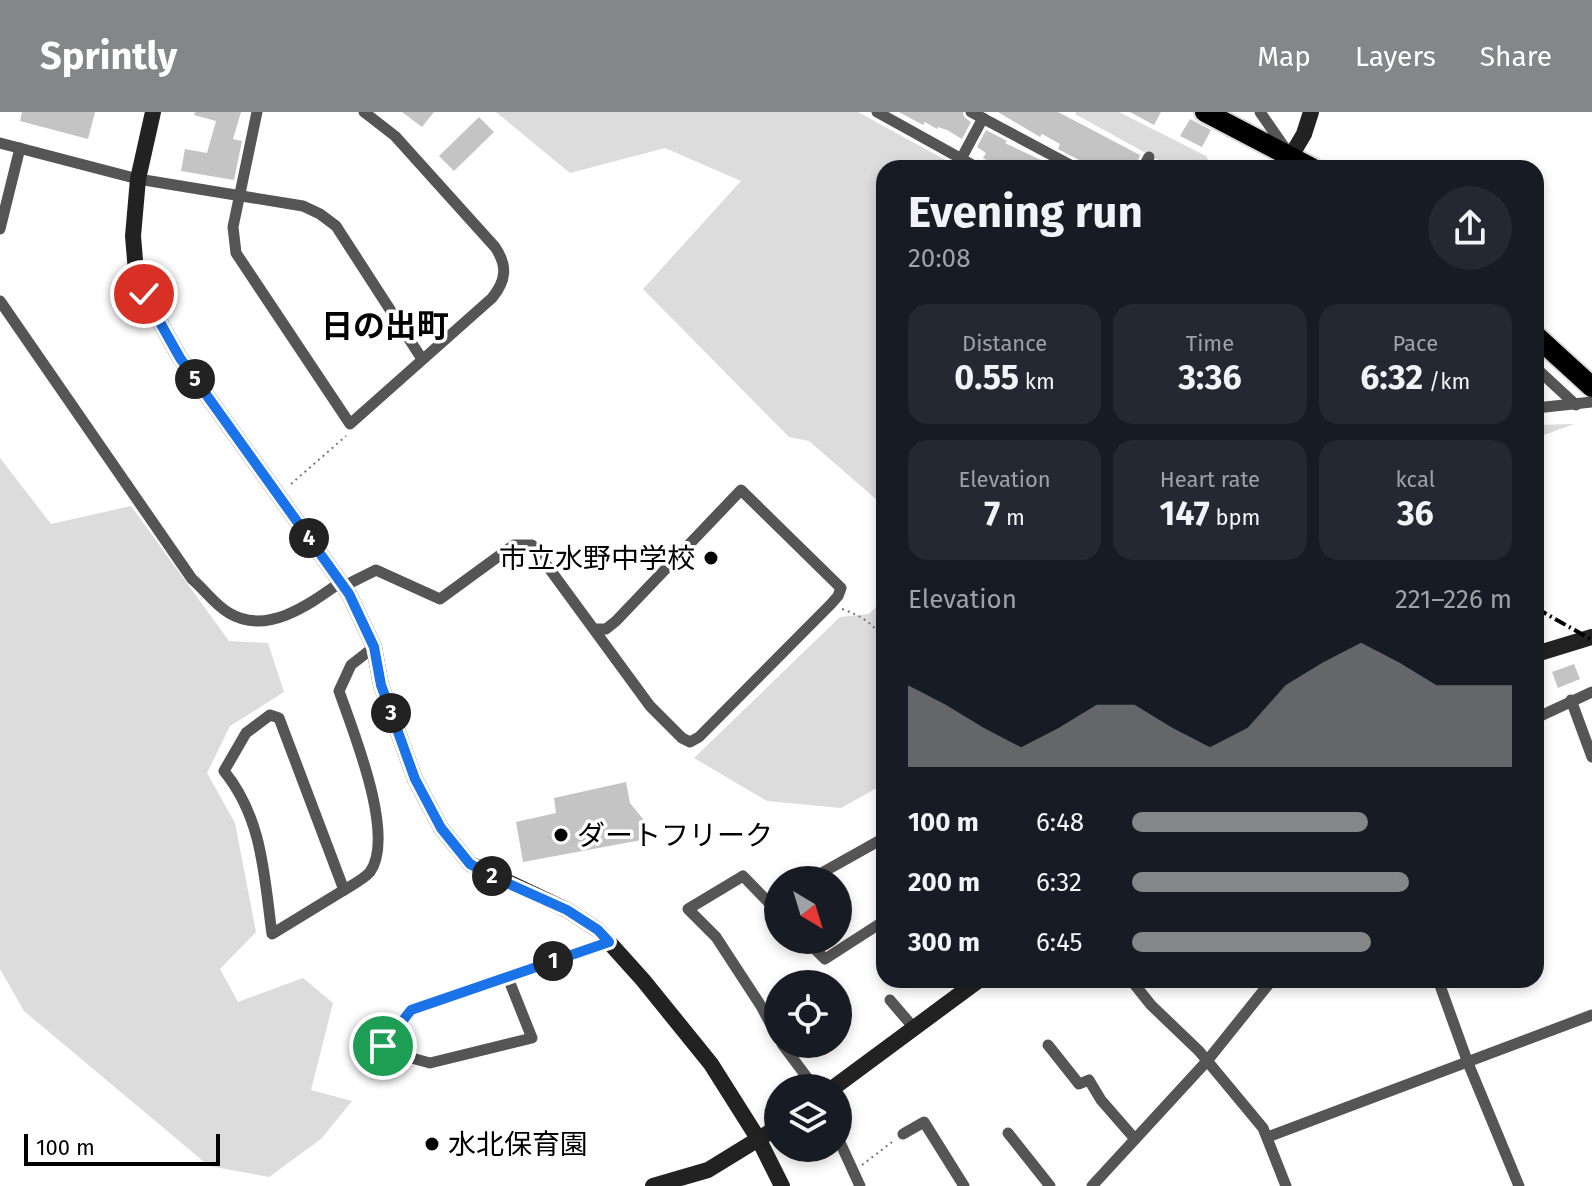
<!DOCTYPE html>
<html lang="en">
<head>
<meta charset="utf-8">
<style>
  :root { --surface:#171b24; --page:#242831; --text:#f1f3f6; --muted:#9ea1a6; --accent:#858687 }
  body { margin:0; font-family:"Fira Sans","Noto Sans JP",sans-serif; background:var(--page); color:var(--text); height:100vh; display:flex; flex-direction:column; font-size:30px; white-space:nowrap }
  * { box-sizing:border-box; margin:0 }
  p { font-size:26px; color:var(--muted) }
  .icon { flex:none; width:44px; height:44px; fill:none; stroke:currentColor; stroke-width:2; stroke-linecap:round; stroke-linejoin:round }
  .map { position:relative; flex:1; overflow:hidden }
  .details { position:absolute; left:876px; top:48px; width:668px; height:828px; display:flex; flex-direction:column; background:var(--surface); border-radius:24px; box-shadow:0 4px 12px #0003 }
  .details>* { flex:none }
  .needle { width:52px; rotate:142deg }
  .controls { position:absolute; left:764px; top:754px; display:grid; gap:16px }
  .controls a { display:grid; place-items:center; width:88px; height:88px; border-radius:50%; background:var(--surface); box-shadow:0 4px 12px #0003; font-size:40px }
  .scale { position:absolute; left:24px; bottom:20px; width:196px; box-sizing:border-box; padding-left:8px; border:4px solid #000; border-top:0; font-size:22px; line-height:28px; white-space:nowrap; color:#000; -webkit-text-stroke:6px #fff; paint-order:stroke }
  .pin { position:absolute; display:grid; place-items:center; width:68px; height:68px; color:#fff; margin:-34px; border:4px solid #fff; border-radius:50%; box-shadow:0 2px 8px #0007 }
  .km { position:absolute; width:40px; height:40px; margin:-20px; border-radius:50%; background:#222; color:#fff; font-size:22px; line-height:40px; text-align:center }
  .round { display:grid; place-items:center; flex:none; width:84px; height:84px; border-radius:42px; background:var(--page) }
  .summary { display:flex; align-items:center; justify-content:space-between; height:136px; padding:0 32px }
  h1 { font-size:44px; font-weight:700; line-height:60px }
  .figures { display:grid; grid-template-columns:repeat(3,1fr); gap:12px; height:136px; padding:8px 32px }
  .figures div { display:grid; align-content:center; border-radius:20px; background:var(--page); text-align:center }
  .figures b { font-size:34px; font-weight:700 }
  .figures small { font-size:22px; font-weight:400 }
  .figures p { font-size:22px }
  .chart { height:224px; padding:16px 32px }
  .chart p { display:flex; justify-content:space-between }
  .chart svg { width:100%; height:144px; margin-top:8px; fill:var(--accent); opacity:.7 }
  ul { padding:0 32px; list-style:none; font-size:26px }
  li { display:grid; grid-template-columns:128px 96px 1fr; align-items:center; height:60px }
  li i { height:20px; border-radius:10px; background:var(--accent) }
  header { display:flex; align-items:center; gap:48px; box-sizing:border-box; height:112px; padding:0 40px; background:var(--accent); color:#fff }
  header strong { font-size:38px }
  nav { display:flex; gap:44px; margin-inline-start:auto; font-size:28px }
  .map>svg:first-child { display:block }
  .green { fill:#dcdcdc }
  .building { fill:#c4c4c4 }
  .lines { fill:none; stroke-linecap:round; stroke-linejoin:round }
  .highway-casing { stroke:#dbdbdb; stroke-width:24 }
  .path { stroke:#777; stroke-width:2; stroke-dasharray:2 4; stroke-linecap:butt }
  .street { stroke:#555; stroke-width:11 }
  .secondary { stroke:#222; stroke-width:16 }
  .highway { stroke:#000; stroke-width:20 }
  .rail { stroke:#000; stroke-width:4; stroke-dasharray:12 4 2 4; stroke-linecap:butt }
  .route-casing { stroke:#fff; stroke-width:16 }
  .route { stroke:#1a73e8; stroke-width:10 }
  .poi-dot { fill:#000; stroke:#fff; stroke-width:3 }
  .labels { text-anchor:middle; stroke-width:7; stroke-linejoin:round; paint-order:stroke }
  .poi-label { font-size:28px; fill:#000; stroke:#fff; text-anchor:start }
  .quarter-label { font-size:32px; font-weight:bold; fill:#000; stroke:#fff }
</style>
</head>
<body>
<header>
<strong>Sprintly</strong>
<nav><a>Map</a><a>Layers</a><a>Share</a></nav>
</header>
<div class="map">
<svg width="1592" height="1074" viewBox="0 0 1592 1074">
  <rect width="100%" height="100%" fill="#fff"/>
  <g class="green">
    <polygon points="496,0 858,0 960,56 884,56 884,394 809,329 789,325 643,177 741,69 665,36 570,61"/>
    <polygon points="1076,0 1119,0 1206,44 1212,56 1173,56 1075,2"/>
    <polygon points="1574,312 1536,326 1536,313"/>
    <polygon points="0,346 51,412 131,394 229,529 268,531 284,580 230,614 207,661 235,711 256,820 220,857 238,890 303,866 333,891 311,978 352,989 321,1027 269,1065 209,1054 24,899 0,857"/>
    <polygon points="884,486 884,672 841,696 767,689 694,646 840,505 869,502"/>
  </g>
  <g class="building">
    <polygon points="22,0 95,0 88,27 20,9"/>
    <polygon points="195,0 241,0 233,27 242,29 234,68 181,59 185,37 207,41 216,9 194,3"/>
    <polygon points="402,0 434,0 422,15"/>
    <polygon points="899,0 963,0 964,5 971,10 962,27 947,18 938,15 937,17 925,10 923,13"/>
    <polygon points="998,0 1058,0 1140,43 1135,56 1084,56 1081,49 1058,37 1060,32 1042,22 1040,25"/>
    <polygon points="1130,0 1161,0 1154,13"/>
    <polygon points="479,5 494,20 454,59 439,44"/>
    <polygon points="1190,7 1211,18 1202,35 1180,24"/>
    <polygon points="986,18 1007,29 1005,31 1058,56 994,56 996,53 983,46 986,41 977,35"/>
    <polygon points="1574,552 1580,567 1558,576 1552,560"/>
    <polygon points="626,670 630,691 643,707 647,727 523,750 516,710 556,701 554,686"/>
  </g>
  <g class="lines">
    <g class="highway-casing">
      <g id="highway">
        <polyline points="1205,0 1312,56"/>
        <polyline points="1536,224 1592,275"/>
      </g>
    </g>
    <g class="path">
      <polyline points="291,372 346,324"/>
      <path d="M842 497C861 504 874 511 884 529"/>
      <polyline points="862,1053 892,1030"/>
    </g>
    <g class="street">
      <path d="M257 0 233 115 236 141 350 312 492 186C506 169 508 154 495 135L395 24 364 0"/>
      <polyline points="877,0 978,56"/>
      <polyline points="971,0 1076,56"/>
      <polyline points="1260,0 1287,39"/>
      <polyline points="0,31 138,67 303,94 320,102 336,114 422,247"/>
      <polyline points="961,47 983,6"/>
      <polyline points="1143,56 1149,45"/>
      <polyline points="0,117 20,36"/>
      <path d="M0 189 192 467C204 477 215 493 229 501 267 524 310 492 341 470"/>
      <polyline points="1536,256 1576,293"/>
      <polyline points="1536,296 1592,290"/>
      <polyline points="344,474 376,458 440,487 514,433 532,433 650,594 682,626 690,630 699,625 831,492 838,484 841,476 741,378 616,509 606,517 596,517"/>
      <polyline points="1571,588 1592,645"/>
      <path d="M270 603 279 606 344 778 272 822C264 764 263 707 224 659L246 621Z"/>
      <polyline points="1536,606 1592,580"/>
      <polyline points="809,768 884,726"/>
      <path d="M344 778C352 773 364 767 370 760 396 724 353 619 339 579L351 553 374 535"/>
      <polyline points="778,800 743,764 688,797 716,825 761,894 778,926"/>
      <polyline points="806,828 825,847 884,809"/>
      <polyline points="508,866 532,926 430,951 393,941 383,934 411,898 609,830"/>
      <polyline points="1131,868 1151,893 1199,939 1263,1016 1286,1074"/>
      <polyline points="1438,868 1468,951 1519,1074"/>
      <polyline points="890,888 914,916"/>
      <polyline points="782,932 815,976"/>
      <polyline points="1048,933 1079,972 1089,968 1101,988 1135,1027"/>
      <polyline points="1008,1021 1050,1074"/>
      <polyline points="903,1022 924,1010 964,1074"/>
      <polyline points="1268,1025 1592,903"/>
      <polyline points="838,1026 860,1074"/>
      <polyline points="1092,1074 1207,949 1272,868"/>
    </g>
    <g class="secondary">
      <polyline points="153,0 138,67 133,124 136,160 144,182 180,246 349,482 374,535 381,573 415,667 441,716 470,752 567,798 598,818 643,868 711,952 759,1028 782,1074"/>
      <polyline points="1291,44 1304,22 1311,0"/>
      <polyline points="1536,542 1592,525"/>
      <polyline points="833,976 979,868"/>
      <polyline points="653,1074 708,1058 778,1015"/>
    </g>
    <use href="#highway" class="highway"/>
    <polyline class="rail" points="1536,496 1592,528"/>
  </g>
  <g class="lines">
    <g class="route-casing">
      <polyline id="route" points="144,182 180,246 349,482 374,535 381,573 415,667 441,716 470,752 498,767 567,798 598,818 609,830 411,898 383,934"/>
    </g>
    <use href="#route" class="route"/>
  </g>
  <g class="poi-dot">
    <circle cx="711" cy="446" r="8"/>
    <circle cx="561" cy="723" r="8"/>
    <circle cx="432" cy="1032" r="8"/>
  </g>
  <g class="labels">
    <g class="poi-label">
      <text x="695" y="456" text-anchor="end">市立水野中学校</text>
      <text x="577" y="733">ダートフリーク</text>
      <text x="448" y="1042">水北保育園</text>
    </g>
    <g class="quarter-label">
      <text x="385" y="225">日の出町</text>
    </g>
  </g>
</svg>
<div class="controls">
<a><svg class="needle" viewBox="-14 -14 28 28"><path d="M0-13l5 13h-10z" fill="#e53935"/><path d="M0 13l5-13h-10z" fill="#9ea1a6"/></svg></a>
<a><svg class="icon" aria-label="locate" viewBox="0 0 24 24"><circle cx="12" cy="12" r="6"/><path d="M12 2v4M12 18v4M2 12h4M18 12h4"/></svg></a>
<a><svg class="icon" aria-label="layers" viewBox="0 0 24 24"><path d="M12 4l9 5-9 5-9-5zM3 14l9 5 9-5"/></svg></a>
</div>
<div class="scale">100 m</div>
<div class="pin" style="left:383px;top:934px;background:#1e9e55"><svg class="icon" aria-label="arrive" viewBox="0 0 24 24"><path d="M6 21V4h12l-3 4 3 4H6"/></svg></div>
<div class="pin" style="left:144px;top:182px;background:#d93025"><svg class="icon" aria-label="check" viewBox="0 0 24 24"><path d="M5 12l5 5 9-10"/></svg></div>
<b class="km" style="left:553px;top:849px">1</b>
<b class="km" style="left:492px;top:764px">2</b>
<b class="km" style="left:391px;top:601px">3</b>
<b class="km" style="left:309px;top:426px">4</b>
<b class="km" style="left:195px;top:267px">5</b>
<section class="details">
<div class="summary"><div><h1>Evening run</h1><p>20:08</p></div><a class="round"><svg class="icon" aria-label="share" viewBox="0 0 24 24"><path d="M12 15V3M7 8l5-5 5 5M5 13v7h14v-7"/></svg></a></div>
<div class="figures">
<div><p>Distance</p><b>0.55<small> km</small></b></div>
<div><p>Time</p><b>3:36</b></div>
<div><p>Pace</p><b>6:32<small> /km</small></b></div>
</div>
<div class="figures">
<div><p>Elevation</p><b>7<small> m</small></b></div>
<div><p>Heart rate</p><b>147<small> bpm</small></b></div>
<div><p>kcal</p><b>36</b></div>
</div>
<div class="chart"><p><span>Elevation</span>221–226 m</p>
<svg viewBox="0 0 160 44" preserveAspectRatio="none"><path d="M0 44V19L10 25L20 32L30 38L40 32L50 25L60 25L70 32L80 38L90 32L100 19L110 12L120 6L130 12L140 19L150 19L160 19V44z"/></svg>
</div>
<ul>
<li><b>100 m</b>6:48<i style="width:62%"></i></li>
<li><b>200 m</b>6:32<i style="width:73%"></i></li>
<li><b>300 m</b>6:45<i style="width:63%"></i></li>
</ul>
</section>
</div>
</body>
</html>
